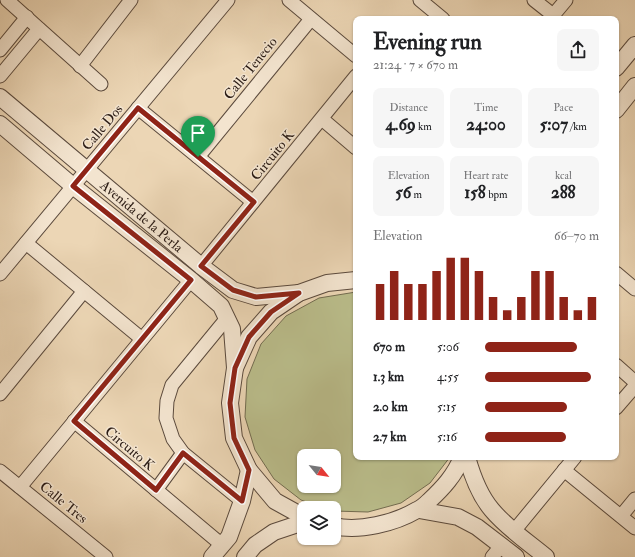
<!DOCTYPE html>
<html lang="en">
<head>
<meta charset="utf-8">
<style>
  :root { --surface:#fff; --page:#f6f6f6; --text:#202124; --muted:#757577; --accent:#8f2418 }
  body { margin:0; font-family:"IM FELL Double Pica",serif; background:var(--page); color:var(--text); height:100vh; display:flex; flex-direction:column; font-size:15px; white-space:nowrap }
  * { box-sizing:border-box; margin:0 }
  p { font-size:13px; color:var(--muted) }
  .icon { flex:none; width:22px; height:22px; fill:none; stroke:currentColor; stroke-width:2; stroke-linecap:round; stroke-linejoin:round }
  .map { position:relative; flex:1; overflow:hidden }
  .panel { position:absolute; left:353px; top:16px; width:266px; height:444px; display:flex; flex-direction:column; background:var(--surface); border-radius:8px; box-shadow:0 1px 3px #0004 }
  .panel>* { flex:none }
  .needle { width:26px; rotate:120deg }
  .controls { position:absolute; left:297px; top:449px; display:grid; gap:8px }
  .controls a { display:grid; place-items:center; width:44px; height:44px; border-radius:8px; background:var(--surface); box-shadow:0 1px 3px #0004; font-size:20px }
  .pin { position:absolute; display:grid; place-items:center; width:34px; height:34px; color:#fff; margin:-41px -17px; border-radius:50% 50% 50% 0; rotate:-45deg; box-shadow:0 0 4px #0007 }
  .pin .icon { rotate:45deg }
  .round { display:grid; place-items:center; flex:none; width:42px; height:42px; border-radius:8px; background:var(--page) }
  .overview { display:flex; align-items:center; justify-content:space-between; height:68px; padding:0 20px }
  h1 { font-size:22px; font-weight:700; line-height:30px }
  .figures { display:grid; grid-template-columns:repeat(3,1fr); gap:6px; height:68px; padding:4px 20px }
  .figures div { display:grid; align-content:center; border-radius:8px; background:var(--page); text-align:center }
  .figures b { font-size:17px; font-weight:700 }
  .figures small { font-size:11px; font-weight:400 }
  .figures p { font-size:11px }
  .chart { height:112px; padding:8px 20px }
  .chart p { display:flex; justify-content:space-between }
  .chart svg { width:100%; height:72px; margin-top:4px; stroke:var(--accent); stroke-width:6 }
  ul { padding:0 20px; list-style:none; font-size:13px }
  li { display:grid; grid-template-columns:64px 48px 1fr; align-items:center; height:30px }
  li i { height:10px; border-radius:5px; background:var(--accent) }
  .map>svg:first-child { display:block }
  .green { fill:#babd8b; stroke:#726c50; fill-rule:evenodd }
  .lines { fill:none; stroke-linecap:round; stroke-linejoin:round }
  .minor-casing { stroke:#5b4a3d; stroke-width:15 }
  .tertiary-casing { stroke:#5b4a3d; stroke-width:18 }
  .minor { stroke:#f3e4cf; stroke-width:13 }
  .tertiary { stroke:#f3e4cf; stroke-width:16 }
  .route-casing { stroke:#fff; stroke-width:8 }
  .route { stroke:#8f2418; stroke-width:5 }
  .labels { text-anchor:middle; stroke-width:3; stroke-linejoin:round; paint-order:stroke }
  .street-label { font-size:14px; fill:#2b1c15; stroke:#f3e4cf }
</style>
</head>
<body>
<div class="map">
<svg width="635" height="557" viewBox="0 0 635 557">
  <rect width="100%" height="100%" fill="#ecd6b5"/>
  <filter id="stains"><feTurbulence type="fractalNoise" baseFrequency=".005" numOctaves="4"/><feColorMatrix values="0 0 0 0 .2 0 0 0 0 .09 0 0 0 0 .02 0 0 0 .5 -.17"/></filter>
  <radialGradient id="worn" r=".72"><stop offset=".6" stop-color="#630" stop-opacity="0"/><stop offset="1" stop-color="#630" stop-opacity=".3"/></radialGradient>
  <path class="green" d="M356 292V457H450L430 483 401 503 368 512 334 511V508H324L301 500 274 479 255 450 245 417 247 379 261 344 286 316 319 298ZM304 456H334V486H304Z"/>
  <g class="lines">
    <g class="minor-casing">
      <g id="minor">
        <polyline points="7,0 101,84"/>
        <polyline points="289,0 356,56"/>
        <polyline points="420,0 443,19"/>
        <polyline points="534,0 553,15"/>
        <polyline points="550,19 566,0"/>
        <polyline points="0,50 27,17"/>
        <polyline points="80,66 131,0"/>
        <polyline points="0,76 39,29"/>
        <polyline points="138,108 253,202"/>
        <polyline points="322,119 356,148"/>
        <polyline points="198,157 311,19"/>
        <polyline points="26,243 142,339"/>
        <polyline points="201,266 356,76"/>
        <polyline points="616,273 635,289"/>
        <polyline points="0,274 228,0"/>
        <polyline points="227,318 172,385 167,401 166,418 173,439 183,453 242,501"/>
        <polyline points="616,365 635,382"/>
        <polyline points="0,394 84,291"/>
        <polyline points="616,408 635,386"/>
        <polyline points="74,421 222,545"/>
        <polyline points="564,470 635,528"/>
        <polyline points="0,471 106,557"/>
        <polyline points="20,487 191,280"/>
        <polyline points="156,490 183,453"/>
        <polyline points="621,516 635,499"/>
        <polyline points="514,531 575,457"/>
        <polyline points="492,557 502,545"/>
      </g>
    </g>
    <g class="tertiary-casing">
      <g id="tertiary">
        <polyline points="616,68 635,45"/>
        <polyline points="0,97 201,266 233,290 256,297 299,293"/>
        <polyline points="616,110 635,86"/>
        <polyline points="0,124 73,186 191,280 221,306 232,329 235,368"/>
        <path d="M467 457C472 475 479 495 492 510 507 528 528 542 546 557"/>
        <polyline points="419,510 458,517 477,527 516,557"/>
        <polyline points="304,517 275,501 249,470 234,438 230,403 235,368 249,337 271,312 299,293 327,283 356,280"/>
        <path d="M334 526C359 532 395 523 417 510 422 508 426 504 429 501 443 488 455 475 462 457"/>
        <polyline points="212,557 229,537 242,501 249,470"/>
        <polyline points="245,557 255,545 274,532 304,522"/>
      </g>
    </g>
    <use href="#minor" class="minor"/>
    <use href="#tertiary" class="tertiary"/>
  </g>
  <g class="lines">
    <g class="route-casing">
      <polygon id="route" points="138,108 254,202 201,266 233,290 256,297 299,293 271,312 249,337 235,368 230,403 234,438 249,470 242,501 183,453 156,490 74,421 191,280 73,186"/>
    </g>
    <use href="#route" class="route"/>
  </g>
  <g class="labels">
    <g class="street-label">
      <text transform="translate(250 68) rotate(-51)" y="5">Calle Tenecio</text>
      <text transform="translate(102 127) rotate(-50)" y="5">Calle Dos</text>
      <text transform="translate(272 155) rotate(-51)" y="5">Circuito K</text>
      <text transform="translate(142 216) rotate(40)" y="5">Avenida de la Perla</text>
      <text transform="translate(130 448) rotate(40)" y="5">Circuito K</text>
      <text transform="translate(64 502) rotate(39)" y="5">Calle Tres</text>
    </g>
  </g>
  <rect width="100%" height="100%" filter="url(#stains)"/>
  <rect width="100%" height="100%" fill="url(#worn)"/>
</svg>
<div class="controls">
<a><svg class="needle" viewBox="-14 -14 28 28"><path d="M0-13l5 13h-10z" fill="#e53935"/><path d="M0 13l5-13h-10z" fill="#757577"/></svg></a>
<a><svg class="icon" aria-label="layers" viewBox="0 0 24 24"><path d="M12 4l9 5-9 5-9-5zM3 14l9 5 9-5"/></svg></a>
</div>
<div class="pin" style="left:198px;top:157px;background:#1e9e55"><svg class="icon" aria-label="arrive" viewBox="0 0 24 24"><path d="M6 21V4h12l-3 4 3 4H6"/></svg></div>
<section class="panel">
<div class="overview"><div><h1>Evening run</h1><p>21:24 · 7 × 670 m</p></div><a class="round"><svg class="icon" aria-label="share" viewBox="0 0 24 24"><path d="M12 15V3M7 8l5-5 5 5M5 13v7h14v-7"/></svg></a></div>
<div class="figures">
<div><p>Distance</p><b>4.69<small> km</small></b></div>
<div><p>Time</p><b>24:00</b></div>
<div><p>Pace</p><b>5:07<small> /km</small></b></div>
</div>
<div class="figures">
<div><p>Elevation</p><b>56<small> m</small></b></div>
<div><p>Heart rate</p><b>158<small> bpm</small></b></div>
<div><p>kcal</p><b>288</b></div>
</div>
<div class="chart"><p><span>Elevation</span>66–70 m</p>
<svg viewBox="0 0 160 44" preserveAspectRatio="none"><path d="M5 44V22M15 44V14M25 44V22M35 44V22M45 44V14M55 44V6M65 44V6M75 44V14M85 44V30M95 44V38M105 44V30M115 44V14M125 44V14M135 44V30M145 44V38M155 44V30"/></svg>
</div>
<ul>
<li><b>670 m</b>5:06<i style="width:81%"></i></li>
<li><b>1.3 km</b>4:55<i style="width:93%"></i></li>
<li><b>2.0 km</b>5:15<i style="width:72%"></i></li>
<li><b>2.7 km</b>5:16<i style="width:71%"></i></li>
</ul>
</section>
</div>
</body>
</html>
